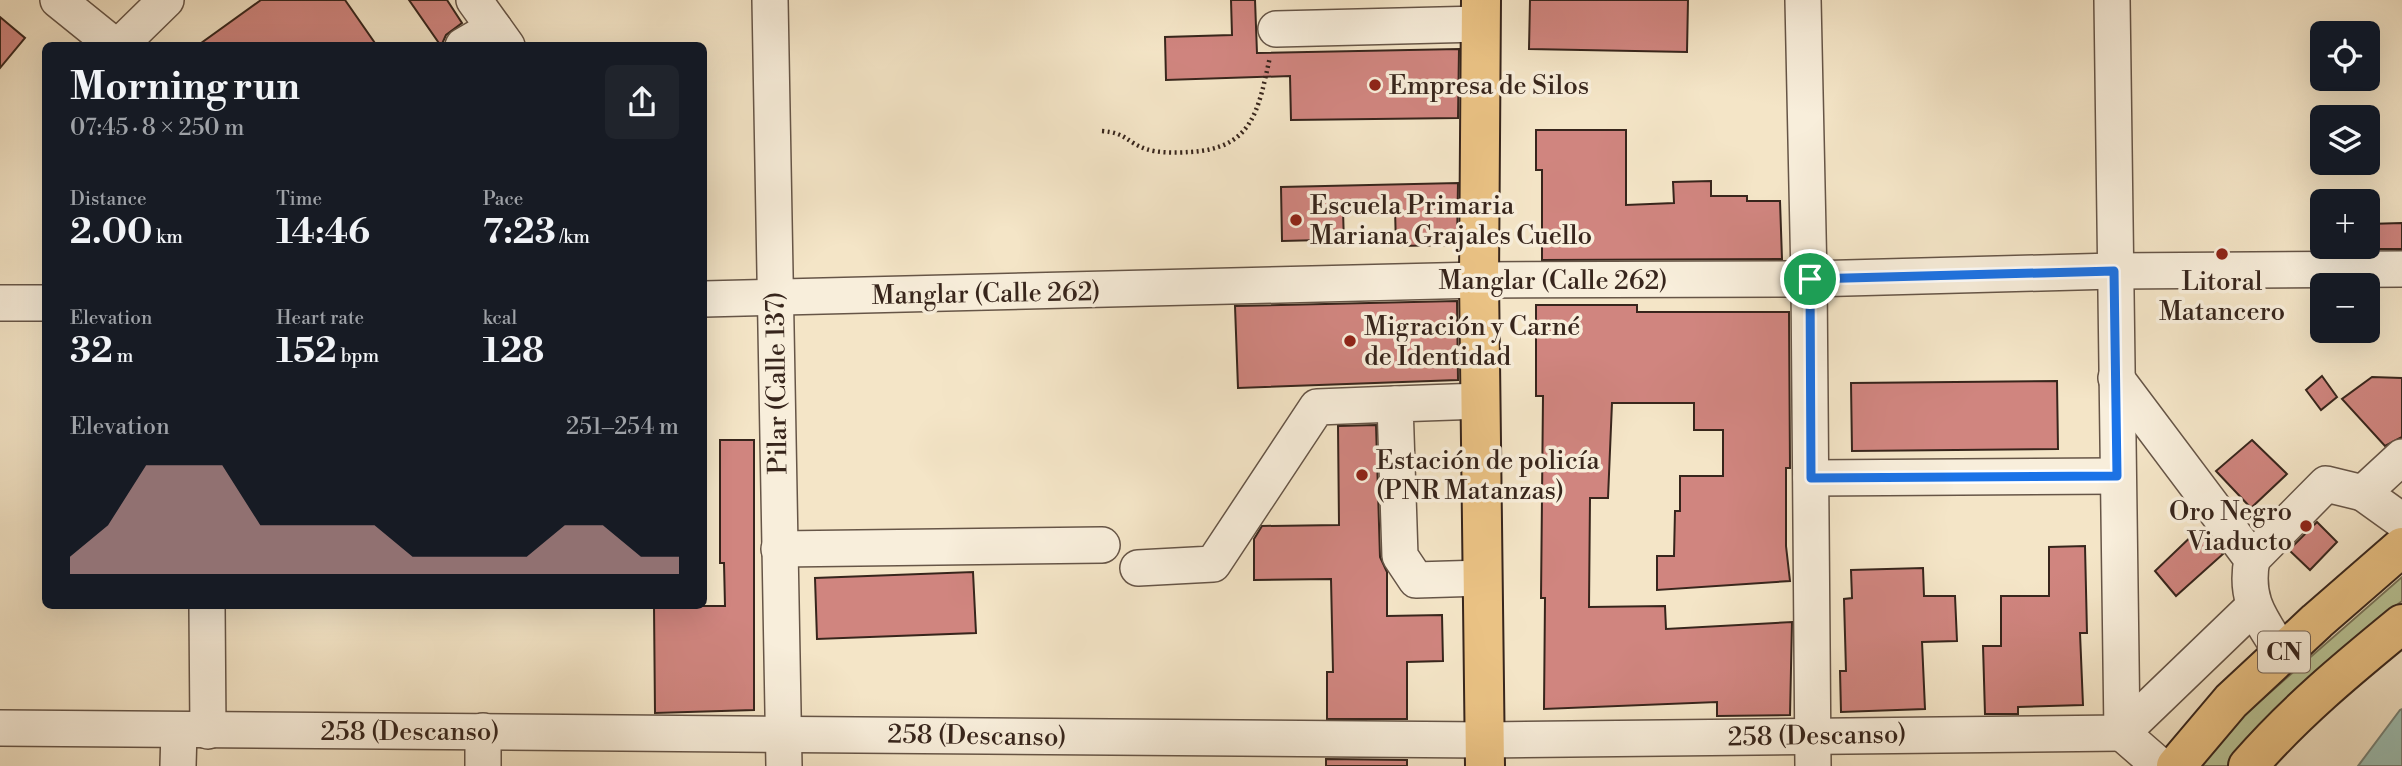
<!DOCTYPE html>
<html lang="en">
<head>
<meta charset="utf-8">
<style>
  :root { --surface:#171b24; --page:#20242c; --text:#f1f3f6; --muted:#9ea1a6; --accent:#c59692 }
  body { margin:0; font-family:"Libre Bodoni",serif; background:var(--page); color:var(--text); height:100vh; display:flex; flex-direction:column; font-size:26px; white-space:nowrap }
  * { box-sizing:border-box; margin:0 }
  p { font-size:23px; color:var(--muted) }
  .icon { flex:none; width:38px; height:38px; fill:none; stroke:currentColor; stroke-width:2; stroke-linecap:round; stroke-linejoin:round }
  .map { position:relative; flex:1; overflow:hidden }
  .details { position:absolute; left:42px; top:42px; width:665px; height:567px; display:flex; flex-direction:column; background:var(--surface); border-radius:10px; box-shadow:0 7px 28px #0002 }
  .details>* { flex:none }
  .buttons { position:absolute; left:2310px; top:21px; display:grid; gap:14px }
  .buttons a { display:grid; place-items:center; width:70px; height:70px; border-radius:10px; background:var(--surface); box-shadow:0 7px 28px #0002; font-size:35px }
  .pin { position:absolute; display:grid; place-items:center; width:60px; height:60px; color:#fff; margin:-30px; border:4px solid #fff; border-radius:50%; box-shadow:0 2px 7px #0007 }
  .round { display:grid; place-items:center; flex:none; width:74px; height:74px; border-radius:10px; background:var(--page) }
  .head { display:flex; align-items:center; justify-content:space-between; height:119px; padding:0 28px }
  h1 { font-size:38px; font-weight:700; line-height:52px }
  .stats { display:grid; grid-template-columns:repeat(3,1fr); gap:10px; height:119px; padding:7px 28px }
  .stats div { display:grid; align-content:center }
  .stats b { font-size:35px; font-weight:700 }
  .stats small { font-size:19px; font-weight:400 }
  .stats p { font-size:19px }
  .chart { height:196px; padding:14px 28px }
  .chart p { display:flex; justify-content:space-between }
  .chart svg { width:100%; height:126px; margin-top:7px; fill:var(--accent); opacity:.7 }
  .map>svg:first-child { display:block }
  .green { fill:#b9c597; stroke:#78755a; stroke-width:2 }
  .water { fill:#9cbfb3; stroke:#748177; stroke-width:2 }
  .building { fill:#d0857f; stroke:#37251c; stroke-width:2 }
  .lines { fill:none; stroke-linecap:round; stroke-linejoin:round }
  .minor-casing { stroke:#665547; stroke-width:38 }
  .major-casing { stroke:#37251c; stroke-width:42 }
  .highway-casing { stroke:#37251c; stroke-width:42 }
  .path { stroke:#37251c; stroke-width:4.5; stroke-dasharray:2 3.5; stroke-linecap:butt }
  .minor { stroke:#f8eedb; stroke-width:35 }
  .major { stroke:#eac284; stroke-width:38 }
  .highway { stroke:#eac284; stroke-width:38 }
  .route-casing { stroke:#fff; stroke-width:14 }
  .route { stroke:#1a73e8; stroke-width:9 }
  .poi-dot { fill:#8f2418; stroke:#f8eedb; stroke-width:2.5 }
  .labels { text-anchor:middle; stroke-width:7; stroke-linejoin:round; paint-order:stroke }
  .shield { fill:#f8eedb; stroke:#716155; stroke-width:2 }
  .shield-label { font-size:24px; font-weight:bold; fill:#37251c }
  .poi-label { font-size:26px; fill:#37251c; stroke:#f8eedb; text-anchor:start }
  .street-label { font-size:26px; fill:#37251c; stroke:#f8eedb }
</style>
</head>
<body>
<div class="map">
<svg width="2402" height="766" viewBox="0 0 2402 766">
  <rect width="100%" height="100%" fill="#f4e5c7"/>
  <filter id="stains"><feTurbulence type="fractalNoise" baseFrequency=".00286" numOctaves="4"/><feColorMatrix values="0 0 0 0 .2 0 0 0 0 .09 0 0 0 0 .02 0 0 0 .5 -.17"/></filter>
  <radialGradient id="worn" r=".72"><stop offset=".6" stop-color="#630" stop-opacity="0"/><stop offset="1" stop-color="#630" stop-opacity=".3"/></radialGradient>
  <path class="green" d="M2402 577V601C2342 648 2274 705 2228 766H2201L2234 724Z"/>
  <polygon class="water" points="2402,709 2402,766 2358,766 2400,710"/>
  <g class="building">
    <polygon points="261,0 345,0 377,46 197,46"/>
    <polygon points="409,0 447,0 462,23 446,35 441,46"/>
    <polygon points="1231,0 1255,0 1257,53 1459,49 1458,118 1291,120 1290,76 1166,80 1165,37 1232,35"/>
    <polygon points="1530,0 1688,0 1687,52 1529,49"/>
    <polygon points="0,17 25,38 0,68"/>
    <polygon points="1536,130 1626,130 1626,205 1674,203 1673,182 1711,181 1711,196 1747,196 1747,201 1780,201 1782,259 1542,260 1542,170 1536,170"/>
    <polygon points="1458,183 1457,245 1396,246 1395,209 1343,210 1344,244 1321,245 1321,240 1282,241 1281,187"/>
    <polygon points="2402,223 2402,249 2368,249 2368,224"/>
    <polygon points="1457,301 1458,380 1238,388 1235,306"/>
    <polygon points="1536,305 1637,305 1637,312 1789,312 1790,468 1786,468 1786,546 1790,581 1657,590 1657,556 1674,556 1675,511 1680,511 1680,476 1723,476 1723,430 1694,430 1694,403 1612,403 1608,498 1590,498 1589,607 1665,606 1666,629 1792,622 1790,715 1717,716 1717,702 1544,709 1545,598 1541,598 1543,396 1536,396"/>
    <polygon points="2322,376 2337,397 2321,410 2306,390"/>
    <polygon points="2372,377 2402,378 2402,437 2385,446 2342,399"/>
    <polygon points="2057,381 2058,449 1852,451 1851,383"/>
    <polygon points="1376,425 1380,557 1387,572 1387,616 1442,615 1443,661 1407,662 1407,719 1327,719 1327,672 1333,672 1331,579 1254,580 1254,539 1262,526 1339,525 1338,426"/>
    <polygon points="720,440 754,440 754,710 655,713 654,606 725,606 724,563 720,563"/>
    <polygon points="2252,440 2287,474 2251,508 2216,471"/>
    <polygon points="2317,522 2337,542 2310,570 2289,550"/>
    <polygon points="2199,529 2223,554 2176,596 2155,571"/>
    <polygon points="2085,546 2087,633 2080,633 2083,705 2018,707 2018,714 1985,714 1983,646 2001,646 2001,596 2049,596 2049,547"/>
    <polygon points="1923,568 1924,596 1955,596 1957,641 1922,642 1925,709 1841,712 1840,671 1846,671 1844,599 1852,598 1851,570"/>
    <polygon points="973,572 976,633 817,639 815,578"/>
    <polygon points="1326,759 1407,760 1407,766 1326,766"/>
  </g>
  <g class="lines">
    <g class="minor-casing">
      <g id="minor">
        <polyline points="58,0 115,46"/>
        <polyline points="474,0 507,46"/>
        <polyline points="770,0 784,766"/>
        <polyline points="1803,0 1809,279 1813,766"/>
        <polyline points="2112,0 2122,733 2160,766"/>
        <polyline points="1276,29 1481,24"/>
        <polyline points="119,46 166,0"/>
        <polyline points="463,46 494,28"/>
        <polyline points="704,299 1479,280 1809,279 2114,271 2402,269"/>
        <polyline points="0,303 46,303"/>
        <path d="M2116 378 2252 559C2244 601 2261 619 2282 653"/>
        <polyline points="1481,401 1395,404 1400,556 1416,580 1483,578"/>
        <polyline points="2402,457 2363,493 2402,521"/>
        <polyline points="1811,478 2117,476"/>
        <polyline points="779,549 1102,545"/>
        <polyline points="2252,559 2326,484 2363,493"/>
        <polyline points="1138,568 1213,564 1317,407 1395,404"/>
        <polyline points="207,606 208,731"/>
        <polyline points="0,728 1485,740 2122,733 2253,607"/>
        <polyline points="178,766 179,731"/>
        <polyline points="483,766 483,731"/>
      </g>
    </g>
    <g class="major-casing">
      <polyline id="major" points="1481,0 1479,280 1485,766"/>
    </g>
    <g class="highway-casing">
      <g id="highway">
        <polyline points="2176,766 2231,701 2317,621 2402,547"/>
        <path d="M2248 766C2295 712 2347 669 2402 624"/>
      </g>
    </g>
    <path class="path" d="M1102 131C1127 133 1126 142 1146 149 1157 153 1177 153 1189 152 1253 149 1258 111 1270 57"/>
    <use href="#minor" class="minor"/>
    <use href="#major" class="major"/>
    <use href="#highway" class="highway"/>
  </g>
  <g class="lines">
    <g class="route-casing">
      <polygon id="route" points="2114,271 2117,476 1811,478 1810,279"/>
    </g>
    <use href="#route" class="route"/>
  </g>
  <g class="poi-dot">
    <circle cx="1375" cy="85" r="7"/>
    <circle cx="1296" cy="220" r="7"/>
    <circle cx="2222" cy="254" r="7"/>
    <circle cx="1350" cy="341" r="7"/>
    <circle cx="1362" cy="475" r="7"/>
    <circle cx="2306" cy="526" r="7"/>
  </g>
  <g class="labels">
    <rect class="shield" x="2258" y="631.5" width="52" height="41" rx="5"/>
    <g class="shield-label">
      <text x="2284" y="660">CN</text>
    </g>
    <g class="poi-label">
      <text x="1389" y="94">Empresa de Silos</text>
      <text x="1310" y="214">Escuela Primaria<tspan x="1310" dy="30">Mariana Grajales Cuello</tspan></text>
      <text x="2222" y="290" text-anchor="middle">Litoral<tspan x="2222" dy="30">Matancero</tspan></text>
      <text x="1364" y="335">Migración y Carné<tspan x="1364" dy="30">de Identidad</tspan></text>
      <text x="1376" y="469">Estación de policía<tspan x="1376" dy="30">(PNR Matanzas)</tspan></text>
      <text x="2292" y="520" text-anchor="end">Oro Negro<tspan x="2292" dy="30">Viaducto</tspan></text>
    </g>
    <g class="street-label">
      <text x="1553" y="289">Manglar (Calle 262)</text>
      <text transform="translate(986 293) rotate(-1)" y="9">Manglar (Calle 262)</text>
      <text transform="translate(776 383) rotate(-91)" y="9">Pilar (Calle 137)</text>
      <text x="410" y="740">258 (Descanso)</text>
      <text transform="translate(977 735) rotate(1)" y="9">258 (Descanso)</text>
      <text transform="translate(1817 735) rotate(-1)" y="9">258 (Descanso)</text>
    </g>
  </g>
  <rect width="100%" height="100%" filter="url(#stains)"/>
  <rect width="100%" height="100%" fill="url(#worn)"/>
</svg>
<div class="buttons">
<a><svg class="icon" aria-label="locate" viewBox="0 0 24 24"><circle cx="12" cy="12" r="6"/><path d="M12 2v4M12 18v4M2 12h4M18 12h4"/></svg></a>
<a><svg class="icon" aria-label="layers" viewBox="0 0 24 24"><path d="M12 4l9 5-9 5-9-5zM3 14l9 5 9-5"/></svg></a>
<a>+</a>
<a>−</a>
</div>
<div class="pin" style="left:1810px;top:279px;background:#1e9e55"><svg class="icon" aria-label="arrive" viewBox="0 0 24 24"><path d="M6 21V4h12l-3 4 3 4H6"/></svg></div>
<section class="details">
<div class="head"><div><h1>Morning run</h1><p>07:45 · 8 × 250 m</p></div><a class="round"><svg class="icon" aria-label="share" viewBox="0 0 24 24"><path d="M12 15V3M7 8l5-5 5 5M5 13v7h14v-7"/></svg></a></div>
<div class="stats">
<div><p>Distance</p><b>2.00<small> km</small></b></div>
<div><p>Time</p><b>14:46</b></div>
<div><p>Pace</p><b>7:23<small> /km</small></b></div>
</div>
<div class="stats">
<div><p>Elevation</p><b>32<small> m</small></b></div>
<div><p>Heart rate</p><b>152<small> bpm</small></b></div>
<div><p>kcal</p><b>128</b></div>
</div>
<div class="chart"><p><span>Elevation</span>251–254 m</p>
<svg viewBox="0 0 160 44" preserveAspectRatio="none"><path d="M0 44V38L10 27L20 6L30 6L40 6L50 27L60 27L70 27L80 27L90 38L100 38L110 38L120 38L130 27L140 27L150 38L160 38V44z"/></svg>
</div>
</section>
</div>
</body>
</html>
